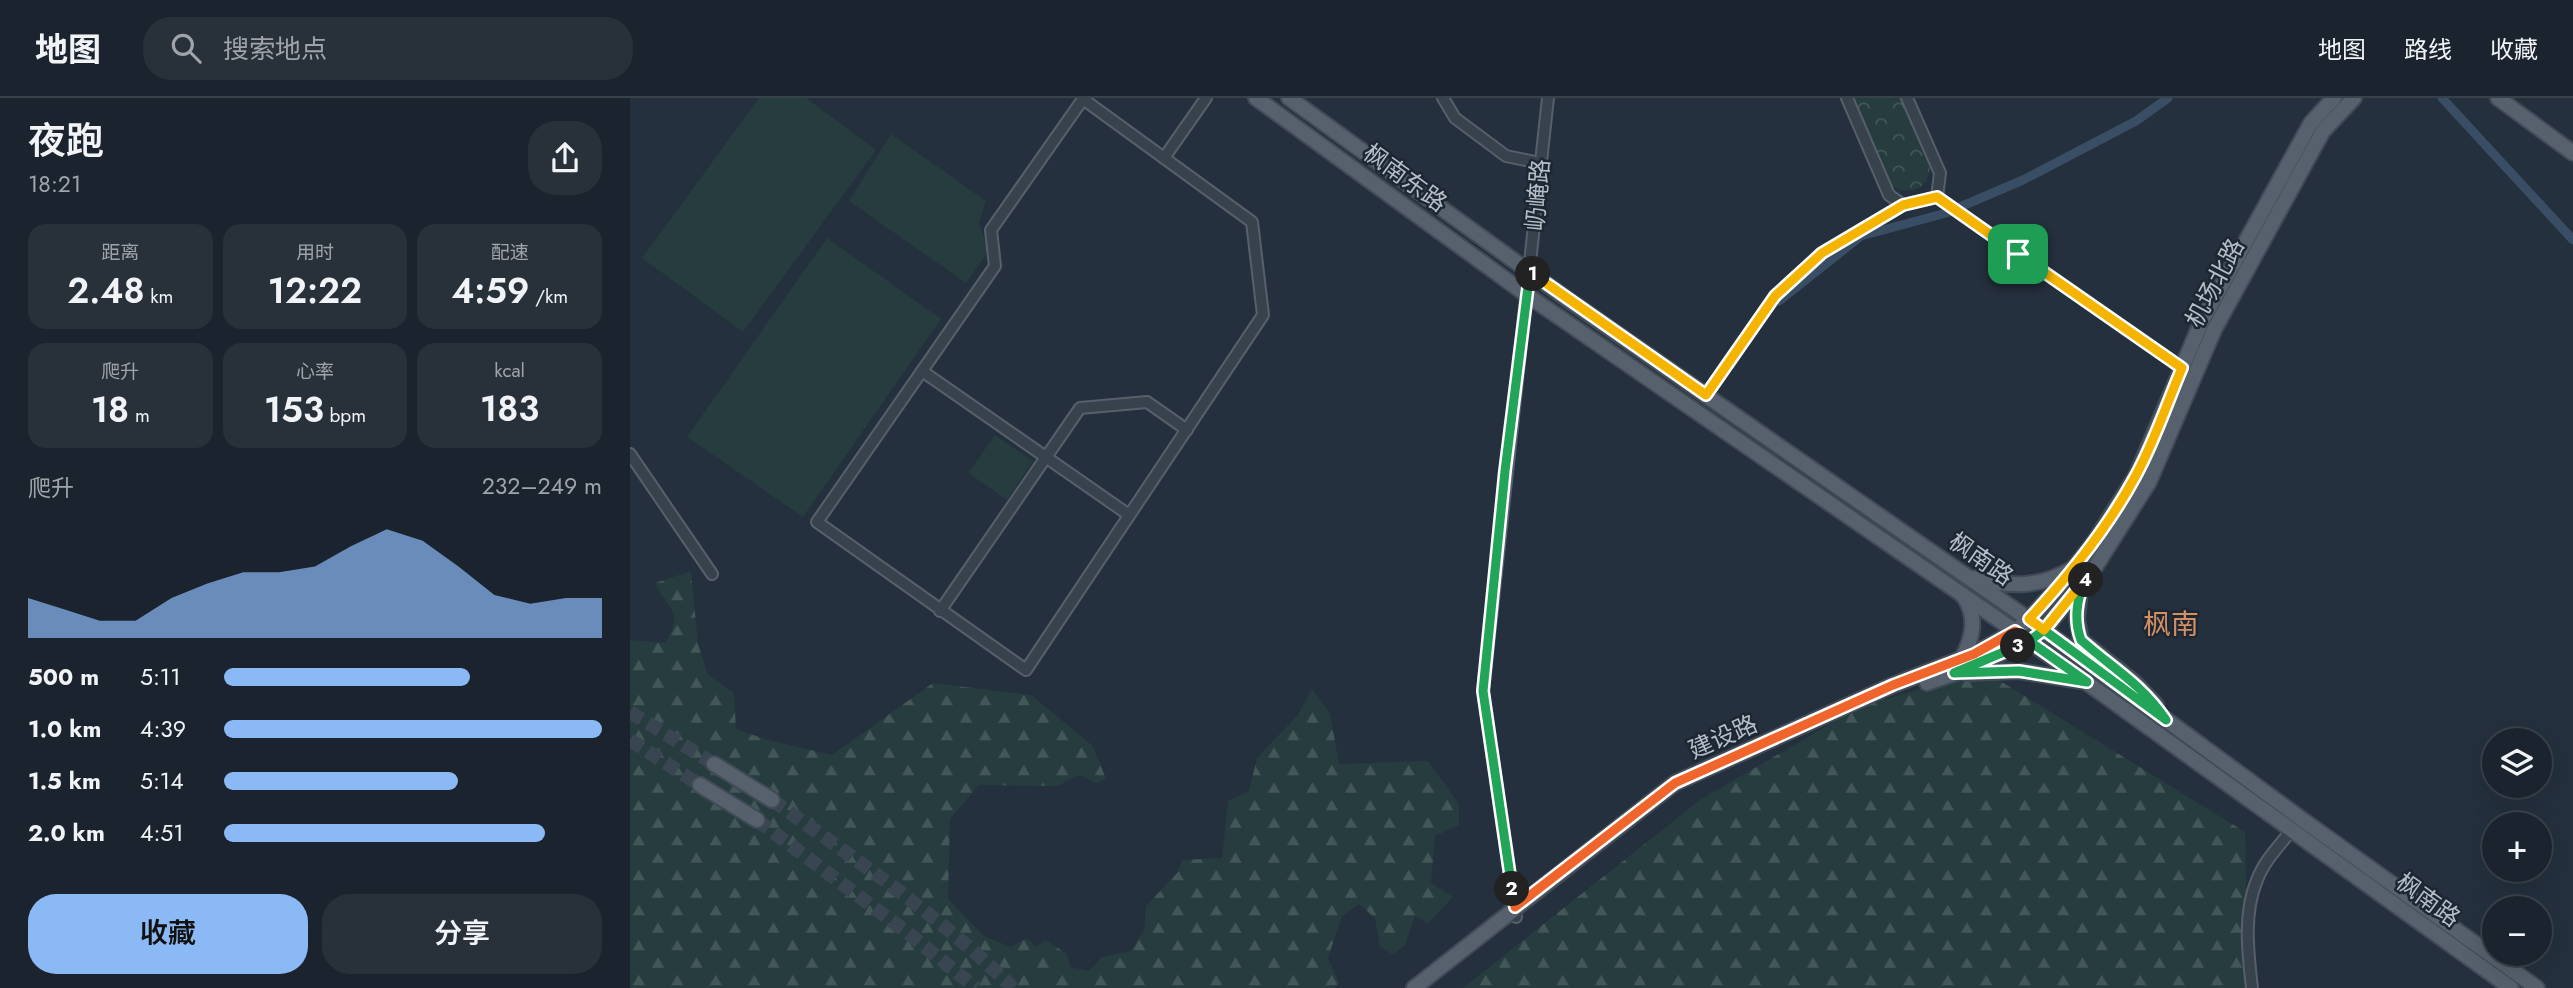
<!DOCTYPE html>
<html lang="zh">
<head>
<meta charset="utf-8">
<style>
  :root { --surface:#1b242e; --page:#28303a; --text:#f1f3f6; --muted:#a0a4aa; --line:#39414a; --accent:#8bb9f6 }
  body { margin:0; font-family:Jost,"Noto Sans SC",sans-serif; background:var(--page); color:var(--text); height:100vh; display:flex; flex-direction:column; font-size:26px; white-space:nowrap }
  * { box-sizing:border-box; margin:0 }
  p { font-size:23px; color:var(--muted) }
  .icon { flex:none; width:38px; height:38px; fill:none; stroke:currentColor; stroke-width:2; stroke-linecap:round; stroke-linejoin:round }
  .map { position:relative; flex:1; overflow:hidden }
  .drawer { display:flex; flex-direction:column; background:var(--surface); width:630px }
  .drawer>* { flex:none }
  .tools { position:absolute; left:1852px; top:630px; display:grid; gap:14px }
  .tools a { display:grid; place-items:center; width:70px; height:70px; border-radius:50%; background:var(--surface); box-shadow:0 7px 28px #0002,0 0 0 2px var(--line); font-size:35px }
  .pin { position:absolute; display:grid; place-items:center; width:60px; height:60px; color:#fff; margin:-30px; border-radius:14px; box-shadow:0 4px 10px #0006 }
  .km { position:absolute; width:35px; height:35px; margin:-18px; border-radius:50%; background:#222; color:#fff; font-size:19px; line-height:35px; text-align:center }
  .round { display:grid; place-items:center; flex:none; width:74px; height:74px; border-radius:28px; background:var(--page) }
  .summary { display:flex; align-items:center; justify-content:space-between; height:119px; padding:0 28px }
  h1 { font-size:38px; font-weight:600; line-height:52px }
  .stats { display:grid; grid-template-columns:repeat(3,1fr); gap:10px; height:119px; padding:7px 28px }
  .stats div { display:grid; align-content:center; border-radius:18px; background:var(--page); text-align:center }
  .stats b { font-size:35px; font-weight:600 }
  .stats small { font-size:19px; font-weight:400 }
  .stats p { font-size:19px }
  .chart { height:196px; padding:14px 28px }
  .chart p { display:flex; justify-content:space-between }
  .chart svg { width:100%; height:126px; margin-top:7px; fill:var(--accent); opacity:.7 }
  .primary-button { display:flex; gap:14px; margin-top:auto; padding:14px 28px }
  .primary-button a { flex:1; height:80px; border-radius:28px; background:var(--accent); color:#111; font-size:28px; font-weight:600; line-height:80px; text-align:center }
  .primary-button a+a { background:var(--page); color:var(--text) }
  ul { padding:0 28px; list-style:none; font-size:23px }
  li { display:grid; grid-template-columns:112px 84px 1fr; align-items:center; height:52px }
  li i { height:18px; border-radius:9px; background:var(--accent) }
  header { display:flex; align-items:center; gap:42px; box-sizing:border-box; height:98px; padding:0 35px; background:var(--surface); border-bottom:2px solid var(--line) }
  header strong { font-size:33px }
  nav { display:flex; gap:38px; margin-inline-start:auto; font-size:24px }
  .search { width:490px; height:63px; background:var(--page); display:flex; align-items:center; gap:18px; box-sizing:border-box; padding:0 24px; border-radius:28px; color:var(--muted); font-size:26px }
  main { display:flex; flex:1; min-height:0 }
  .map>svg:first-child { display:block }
  .forest { fill:url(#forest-firs) }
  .park { fill:url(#park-crowns) }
  .garden { fill:#263c3e }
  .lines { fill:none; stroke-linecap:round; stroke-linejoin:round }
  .canal { stroke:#394e65; stroke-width:9 }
  .major-tunnel { stroke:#3a4552; stroke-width:14; stroke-dasharray:14 7; stroke-linecap:butt }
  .minor-casing { stroke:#56606b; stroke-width:14 }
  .major-casing { stroke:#414b56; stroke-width:18 }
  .minor { stroke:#38424d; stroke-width:10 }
  .major { stroke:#56616d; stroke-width:14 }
  .split-1-casing { stroke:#fff; stroke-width:14 }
  .split-2-casing { stroke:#fff; stroke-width:14 }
  .split-3-casing { stroke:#fff; stroke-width:14 }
  .split-4-casing { stroke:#fff; stroke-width:14 }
  .split-5-casing { stroke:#fff; stroke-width:14 }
  .split-1 { stroke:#f5b400; stroke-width:9 }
  .split-2 { stroke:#22a559; stroke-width:9 }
  .split-3 { stroke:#f0652b; stroke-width:9 }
  .split-4 { stroke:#22a559; stroke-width:9 }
  .split-5 { stroke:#f5b400; stroke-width:9 }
  .labels { text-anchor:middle; stroke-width:5; stroke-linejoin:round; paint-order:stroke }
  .street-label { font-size:24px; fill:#b4bdc8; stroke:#1d2732 }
  .quarter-label { font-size:28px; fill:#d28f64; stroke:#1d2732 }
</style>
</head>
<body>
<header>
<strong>地图</strong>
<div class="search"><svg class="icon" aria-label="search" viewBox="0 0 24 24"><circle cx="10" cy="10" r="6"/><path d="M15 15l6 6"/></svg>搜索地点</div>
<nav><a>地图</a><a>路线</a><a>收藏</a></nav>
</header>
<main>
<section class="drawer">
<div class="summary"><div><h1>夜跑</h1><p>18:21</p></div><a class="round"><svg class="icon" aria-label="share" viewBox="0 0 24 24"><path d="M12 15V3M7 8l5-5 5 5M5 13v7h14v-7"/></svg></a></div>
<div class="stats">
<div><p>距离</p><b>2.48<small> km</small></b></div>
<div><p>用时</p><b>12:22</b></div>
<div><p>配速</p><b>4:59<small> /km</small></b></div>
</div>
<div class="stats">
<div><p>爬升</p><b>18<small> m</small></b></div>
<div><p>心率</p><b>153<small> bpm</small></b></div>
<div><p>kcal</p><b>183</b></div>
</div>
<div class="chart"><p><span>爬升</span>232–249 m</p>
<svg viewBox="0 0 160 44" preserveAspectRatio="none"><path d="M0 44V30L10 34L20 38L30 38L40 30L50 25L60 21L70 21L80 19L90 12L100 6L110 10L120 19L130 29L140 32L150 30L160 30V44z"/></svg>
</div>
<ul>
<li><b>500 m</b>5:11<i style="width:65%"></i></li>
<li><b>1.0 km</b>4:39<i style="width:100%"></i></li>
<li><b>1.5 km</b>5:14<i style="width:62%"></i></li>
<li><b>2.0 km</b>4:51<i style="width:85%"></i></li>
</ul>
<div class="primary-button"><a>收藏</a><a>分享</a></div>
</section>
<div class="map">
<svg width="1943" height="890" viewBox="0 0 1943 890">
  <defs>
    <pattern id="forest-firs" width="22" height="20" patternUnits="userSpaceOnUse" patternTransform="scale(1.75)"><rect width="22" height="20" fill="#263c3e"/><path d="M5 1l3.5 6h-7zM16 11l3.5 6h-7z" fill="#435658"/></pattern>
    <pattern id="park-crowns" width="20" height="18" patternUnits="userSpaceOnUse" patternTransform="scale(1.75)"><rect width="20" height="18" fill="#263c3e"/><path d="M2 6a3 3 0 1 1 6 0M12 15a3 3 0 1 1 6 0" fill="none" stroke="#435658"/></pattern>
  </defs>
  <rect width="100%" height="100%" fill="#24303d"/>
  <g class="forest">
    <path d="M61 473 68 546 78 577 104 595 106 631 138 642 202 657 303 585 401 597 463 648 476 681 466 685 449 677 427 688 349 687 320 721 318 801 354 838 381 849 397 840 406 849 416 842 437 856 440 869 459 873 472 859 501 853 514 832 516 808 548 774 552 762 592 760 598 703 619 693 627 660 668 617 682 591 700 615 709 666 798 663 829 706V727L805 738 801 785 823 799 798 825 785 818 775 847 763 857 750 848 745 820 729 806 712 818 698 860 709 885 704 890H0V542L35 545C55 512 38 513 25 485Z"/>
    <polygon points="1354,573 1615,734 1618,875 1615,890 833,890 1070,702 1231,608"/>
  </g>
  <path class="park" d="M1221 0H1272L1300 67C1299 94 1278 98 1258 86Z"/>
  <g class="garden">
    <polygon points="129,0 176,0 246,52 113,234 12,160"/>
    <polygon points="261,36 356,103 349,124 358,154 336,185 219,103"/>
    <polygon points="197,140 311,221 173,419 57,339"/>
    <polygon points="365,337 403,363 377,402 338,375"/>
  </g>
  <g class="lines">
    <g class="canal">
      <polyline points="1812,0 1943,142"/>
      <polyline points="1149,203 1231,138 1316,115 1393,82 1506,23 1538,0"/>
    </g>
    <g class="major-tunnel">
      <polyline points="0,614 84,666"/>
      <polyline points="0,642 70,687"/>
      <path d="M142 702C225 761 310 818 383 890"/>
      <polyline points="127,722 278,835 346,890"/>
    </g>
    <g class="minor-casing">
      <g id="minor">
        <polyline points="813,0 825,20 876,58 910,65"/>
        <polyline points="1217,0 1259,97 1273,107 1307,99"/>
        <polyline points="1277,0 1310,75 1307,99 1552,270"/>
        <polyline points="453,1 622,124 633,217 396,572 187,424 365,168 361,132 453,1 453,0"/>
        <polyline points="534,60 576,0"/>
        <polyline points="292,273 499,417"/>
        <polyline points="1076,297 1145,198 1192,155 1273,107"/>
        <polyline points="0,356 82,476"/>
        <polyline points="310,513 450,310 517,304 557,332"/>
        <polyline points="886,819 853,593 918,0"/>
        <path d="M1622 890C1618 855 1613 815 1627 782 1634 763 1649 748 1661 733"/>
      </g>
    </g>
    <g class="major-casing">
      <g id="major">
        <polyline points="626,0 897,197 1385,533 1881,890"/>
        <polyline points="659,0 937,201 1414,532 1670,720 1907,890"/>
        <polyline points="1868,0 1943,55"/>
        <path d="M1345 480C1379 489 1408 490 1440 472"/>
        <path d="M1332 561C1343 539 1348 519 1333 497"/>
        <polyline points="1336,575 1389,573 1451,583"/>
        <polyline points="1297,585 1332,573 1399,543 1414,532 1461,474"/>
        <polyline points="1526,607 1504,584 1451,542 1447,521 1450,493 1519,384 1584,232 1693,33 1724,0"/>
        <polyline points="84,666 142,702"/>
        <polyline points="70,687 127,722"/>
        <polyline points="784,890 1045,685 1263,587 1344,556 1385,533 1399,521 1426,492 1463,446 1506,378 1571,225 1681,25 1704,0"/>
      </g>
    </g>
    <use href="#minor" class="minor"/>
    <use href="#major" class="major"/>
  </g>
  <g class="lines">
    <g class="split-1-casing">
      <polyline id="split-1" points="903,176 1076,297 1145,198 1192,155 1273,107 1307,99 1388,156"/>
    </g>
    <g class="split-2-casing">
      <polyline id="split-2" points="882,791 853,593 875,373 897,197 900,174 903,176"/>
    </g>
    <g class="split-3-casing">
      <polyline id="split-3" points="882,791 885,809 1045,685 1263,587 1344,556 1385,533 1399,543 1388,548"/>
    </g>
    <g class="split-4-casing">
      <path id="split-4" d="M1388 548 1324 575 1389 573 1457 584 1399 543 1414 532 1536 622C1511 585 1483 571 1451 542 1444 523 1446 500 1456 482"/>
    </g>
    <g class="split-5-casing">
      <path id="split-5" d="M1388 156 1552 270C1537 305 1524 345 1505 379 1477 431 1439 478 1399 521L1414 532 1461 474 1456 482"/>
    </g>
    <use href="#split-1" class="split-1"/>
    <use href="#split-2" class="split-2"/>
    <use href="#split-3" class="split-3"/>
    <use href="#split-4" class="split-4"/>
    <use href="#split-5" class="split-5"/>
  </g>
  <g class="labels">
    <g class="street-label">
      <text transform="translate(775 80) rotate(36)" y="8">枫南东路</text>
      <text transform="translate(908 97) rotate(-85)" y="8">屷崦路</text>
      <text transform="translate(1585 185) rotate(-62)" y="8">机场北路</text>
      <text transform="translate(1351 461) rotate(35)" y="8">枫南路</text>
      <text transform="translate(1093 639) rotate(-24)" y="8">建设路</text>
      <text transform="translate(1798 802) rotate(36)" y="8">枫南路</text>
    </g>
    <g class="quarter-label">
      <text x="1541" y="536">枫南</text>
    </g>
  </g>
</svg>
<div class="tools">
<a><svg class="icon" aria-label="layers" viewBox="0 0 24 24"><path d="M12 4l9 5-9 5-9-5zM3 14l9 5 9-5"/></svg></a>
<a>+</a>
<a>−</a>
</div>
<div class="pin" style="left:1388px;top:156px;background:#1e9e55"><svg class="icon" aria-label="arrive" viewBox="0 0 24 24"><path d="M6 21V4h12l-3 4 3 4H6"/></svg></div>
<b class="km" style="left:903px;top:176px">1</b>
<b class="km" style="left:882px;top:791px">2</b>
<b class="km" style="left:1388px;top:548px">3</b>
<b class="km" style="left:1456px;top:482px">4</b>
</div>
</main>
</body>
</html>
